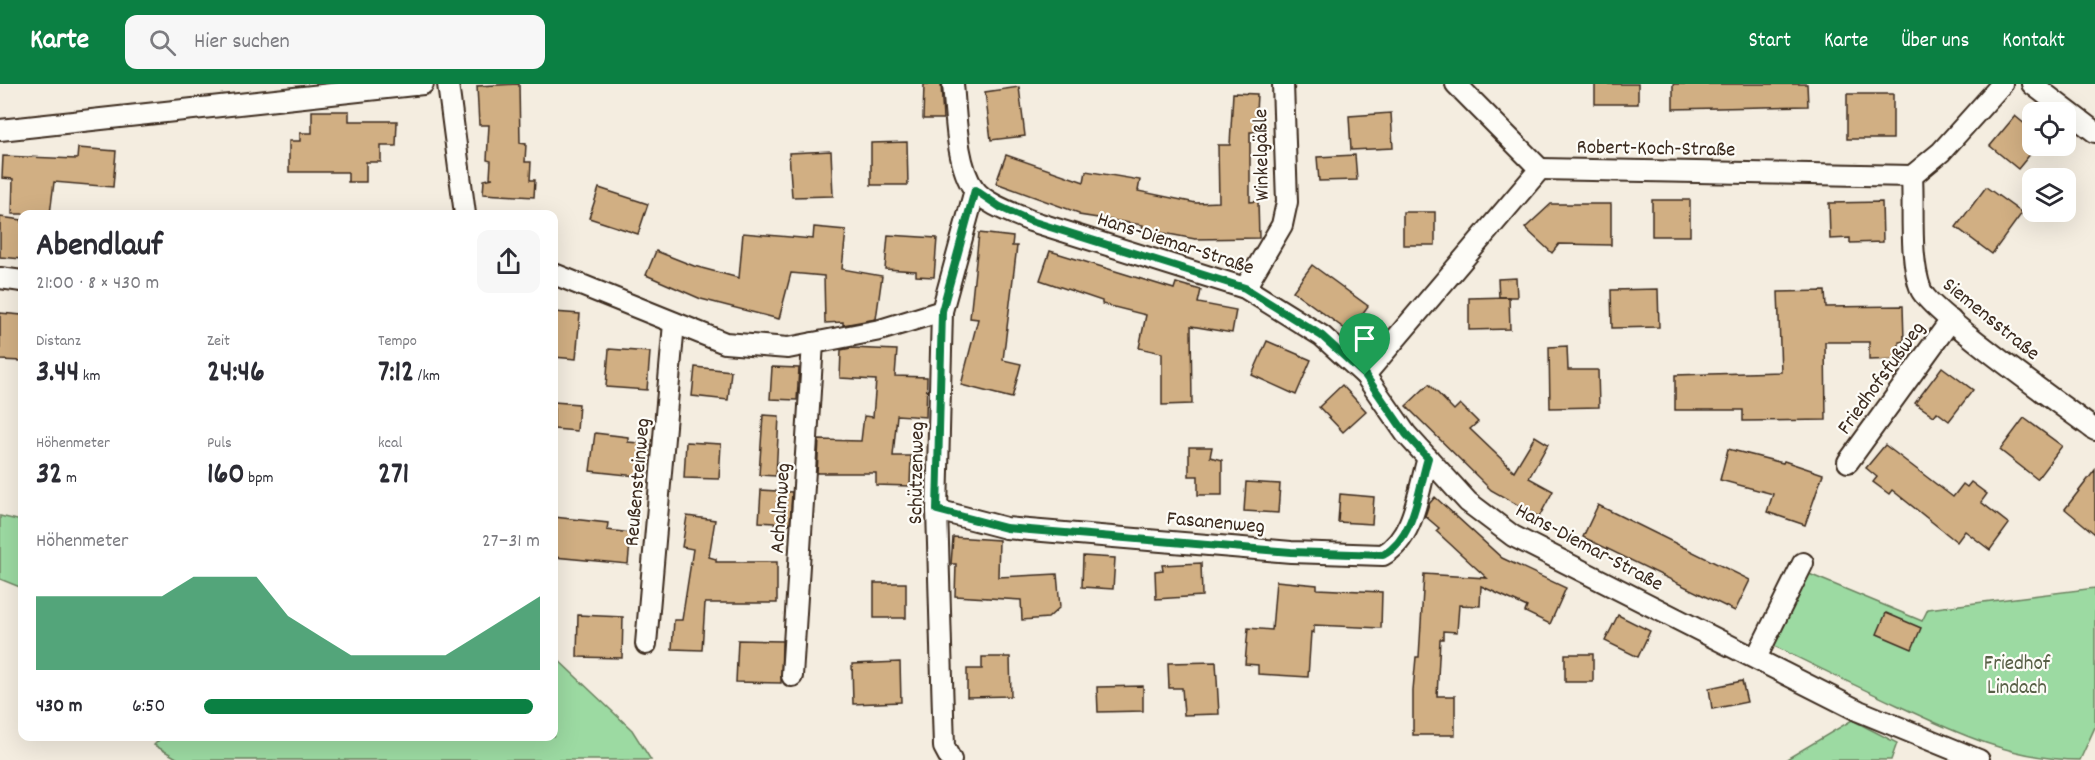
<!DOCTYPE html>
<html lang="de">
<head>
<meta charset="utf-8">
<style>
  :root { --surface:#fff; --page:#f7f7f7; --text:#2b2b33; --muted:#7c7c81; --accent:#0b8043 }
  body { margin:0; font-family:Dekko,sans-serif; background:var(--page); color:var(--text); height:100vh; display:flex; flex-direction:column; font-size:22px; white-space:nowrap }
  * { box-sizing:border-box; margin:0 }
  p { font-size:20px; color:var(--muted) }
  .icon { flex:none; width:33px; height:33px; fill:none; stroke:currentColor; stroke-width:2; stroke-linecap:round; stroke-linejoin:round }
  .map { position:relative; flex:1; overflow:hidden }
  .drawer { position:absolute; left:18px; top:126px; width:540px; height:531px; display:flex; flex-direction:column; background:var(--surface); border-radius:12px; box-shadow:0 6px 24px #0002 }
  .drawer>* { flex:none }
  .fabs { position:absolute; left:2022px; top:18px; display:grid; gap:12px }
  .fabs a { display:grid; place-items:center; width:54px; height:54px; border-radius:12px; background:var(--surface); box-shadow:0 6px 24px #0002; font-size:30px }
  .pin { position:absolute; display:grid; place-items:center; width:51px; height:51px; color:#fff; margin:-62px -26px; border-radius:50% 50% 50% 0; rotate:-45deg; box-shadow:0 0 6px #0007 }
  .pin .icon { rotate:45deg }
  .round { display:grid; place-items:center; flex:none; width:63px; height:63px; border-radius:12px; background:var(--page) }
  .summary { display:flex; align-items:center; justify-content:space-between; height:102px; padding:0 18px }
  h1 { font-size:33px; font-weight:700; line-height:45px }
  .metrics { display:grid; grid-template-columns:repeat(3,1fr); gap:9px; height:102px; padding:6px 18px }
  .metrics div { display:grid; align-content:center }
  .metrics b { font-size:30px; font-weight:700 }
  .metrics small { font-size:16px; font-weight:400 }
  .metrics p { font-size:16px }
  .chart { height:168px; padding:12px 18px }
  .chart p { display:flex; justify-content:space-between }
  .chart svg { width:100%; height:108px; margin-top:6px; fill:var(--accent); opacity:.7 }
  ul { padding:0 18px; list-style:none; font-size:20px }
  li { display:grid; grid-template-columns:96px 72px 1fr; align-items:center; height:45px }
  li i { height:15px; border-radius:8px; background:var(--accent) }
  header { display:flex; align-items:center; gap:36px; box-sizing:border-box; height:84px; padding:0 30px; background:var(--accent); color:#fff }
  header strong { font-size:28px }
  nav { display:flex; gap:33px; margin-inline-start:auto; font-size:21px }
  .search { width:420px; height:54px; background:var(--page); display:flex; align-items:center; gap:15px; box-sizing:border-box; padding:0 21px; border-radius:12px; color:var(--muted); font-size:22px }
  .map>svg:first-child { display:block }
  .green { fill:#9cdaa2; stroke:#6c8260; stroke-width:1.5 }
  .building { fill:#d1af83; stroke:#3b2a1e; stroke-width:1.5 }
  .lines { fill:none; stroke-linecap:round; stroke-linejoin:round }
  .minor-casing { stroke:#3b2a1e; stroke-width:24 }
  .minor { stroke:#fdfcf7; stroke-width:20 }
  .route-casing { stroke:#fff; stroke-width:12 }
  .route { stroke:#0b8043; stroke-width:8 }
  .labels { text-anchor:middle; stroke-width:4.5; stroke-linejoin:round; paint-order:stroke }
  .street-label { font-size:21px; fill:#3b2a1e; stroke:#fdfcf7 }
  .park-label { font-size:21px; fill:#585f46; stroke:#fdfcf7 }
</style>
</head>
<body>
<header>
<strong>Karte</strong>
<div class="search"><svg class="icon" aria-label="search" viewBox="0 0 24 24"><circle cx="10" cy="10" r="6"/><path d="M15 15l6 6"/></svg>Hier suchen</div>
<nav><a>Start</a><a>Karte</a><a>Über uns</a><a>Kontakt</a></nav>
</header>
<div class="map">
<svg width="2095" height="676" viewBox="0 0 2095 676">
  <rect width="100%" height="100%" fill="#f4ede0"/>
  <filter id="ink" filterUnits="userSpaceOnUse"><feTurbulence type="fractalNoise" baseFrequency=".0167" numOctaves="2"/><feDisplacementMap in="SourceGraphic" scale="12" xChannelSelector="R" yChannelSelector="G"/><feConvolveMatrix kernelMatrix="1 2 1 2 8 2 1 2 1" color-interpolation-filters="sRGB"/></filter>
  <g filter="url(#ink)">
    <g class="green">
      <polygon points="0,432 22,437 22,504 0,495"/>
      <path d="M1802 487 1922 537 1928 525 2095 504V643L2080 676C2014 676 1956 649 1897 621 1854 601 1811 580 1768 559Z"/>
      <polygon points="554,572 632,646 651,676 180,676 154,661 163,652 554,652"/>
      <polygon points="1852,636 1897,659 1891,676 1785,676"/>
    </g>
    <g class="building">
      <polygon points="519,0 520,59 526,60 525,78 531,78 530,96 535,96 534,113 483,110 484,96 493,94 490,94 491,77 487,76 489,41 479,41 477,2"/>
      <polygon points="924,0 941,0 943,35 923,35"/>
      <rect x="1595" y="0" width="43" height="20"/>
      <polygon points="1673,0 1807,0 1808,22 1673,25"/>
      <polygon points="1019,3 1025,52 991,56 985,8"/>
      <polygon points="1233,9 1257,10 1255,48 1250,48 1250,118 1258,117 1259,154 1195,155 1142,145 1143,141 1079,131 1079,129 996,99 1006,71 1084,98 1086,87 1140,96 1138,107 1196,119 1219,118 1218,61 1230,61"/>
      <rect x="1847" y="10" width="46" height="45"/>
      <polygon points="312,27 349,27 349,37 397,37 396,62 381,62 381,78 366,78 366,98 348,98 348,88 289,88 289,57 300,57 300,49 312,49"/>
      <polygon points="1391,29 1393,64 1351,66 1349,32"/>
      <polygon points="2015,32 2032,46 2032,68 2018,85 1990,62"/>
      <polygon points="907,58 908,101 871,101 871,59"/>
      <polygon points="78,64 116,67 113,103 54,98 50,130 12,130 13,95 2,94 3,72 77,75"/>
      <polygon points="831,67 833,112 792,113 789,69"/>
      <polygon points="1355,71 1357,96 1319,97 1317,73"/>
      <polygon points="1986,103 2022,129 1992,170 1956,143"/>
      <polygon points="599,104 648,120 638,150 589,134"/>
      <rect x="1652" y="116" width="38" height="36"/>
      <polygon points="1882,118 1883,158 1850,159 1850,154 1830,155 1829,119"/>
      <polygon points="1551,120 1611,120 1611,161 1559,160 1552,169 1525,144"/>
      <rect x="1403" y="128" width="32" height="33"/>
      <polygon points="0,133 22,136 22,175 0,173"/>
      <polygon points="814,143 846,146 842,185 882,192 876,235 843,241 843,238 825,239 824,192 791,189 779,235 701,215 646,191 656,167 694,182 739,194 743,149 813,155"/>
      <polygon points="979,149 1013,153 1012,162 1017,162 1003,276 1021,280 1012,314 961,301 978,235 970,234"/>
      <polygon points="888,151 937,154 934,193 916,192 916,187 885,185"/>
      <polygon points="1050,167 1174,205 1176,199 1201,206 1198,219 1236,226 1232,249 1191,242 1192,320 1162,321 1162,269 1139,264 1146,231 1102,220 1102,217 1040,196"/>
      <polygon points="1312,181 1368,222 1349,248 1293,207"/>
      <polygon points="1516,194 1517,213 1499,213 1498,195"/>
      <polygon points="1658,205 1659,243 1612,244 1611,206"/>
      <polygon points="1825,207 1826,223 1903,222 1904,257 1899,258 1899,275 1869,276 1869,258 1825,258 1826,336 1743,337 1743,326 1675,326 1675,291 1781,288 1778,208"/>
      <polygon points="1509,213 1510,245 1469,246 1469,214"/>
      <polygon points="554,228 580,230 576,275 554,273"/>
      <polygon points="0,229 22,231 22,277 0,276"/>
      <polygon points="1267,257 1311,276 1296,311 1252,291"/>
      <polygon points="1567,262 1568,286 1598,286 1599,323 1550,324 1549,263"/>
      <polygon points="851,264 897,266 895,292 927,293 926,333 897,331 893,372 911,372 910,402 876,401 876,389 817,389 819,356 861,357 864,332 873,333 876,296 840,294 841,266"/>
      <polygon points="609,265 650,268 647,306 606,303"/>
      <polygon points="695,283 731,287 728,316 692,312"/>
      <polygon points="772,283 799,284 797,316 770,315"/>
      <polygon points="1942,283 1973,306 1949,337 1937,328 1934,332 1915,319"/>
      <polygon points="1429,300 1454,326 1460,320 1478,338 1470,345 1514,387 1535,352 1548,360 1529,394 1553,407 1539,433 1491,406 1406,322"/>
      <polygon points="1342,301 1366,327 1343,348 1319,323"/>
      <polygon points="554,318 579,320 577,347 554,345"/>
      <polygon points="763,331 779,332 776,392 759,391"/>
      <polygon points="2024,334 2062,362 2037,395 2000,366"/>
      <polygon points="595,349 628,353 628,358 650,360 646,393 590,387"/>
      <polygon points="686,358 721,360 719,395 684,394"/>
      <polygon points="1885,361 1953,413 1963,400 1967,403 1971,398 1987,410 1981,418 2009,440 1990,466 1965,447 1957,458 1892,406 1889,410 1873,398 1877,393 1866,384"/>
      <polygon points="1189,363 1212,363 1210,373 1222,376 1222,411 1198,411 1198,392 1189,392"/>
      <polygon points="1728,365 1783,379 1784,377 1823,390 1805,441 1767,428 1773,410 1720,396"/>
      <polygon points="2095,386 2095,450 2065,425"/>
      <polygon points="1246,398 1280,400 1278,429 1244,427"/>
      <polygon points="761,406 792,408 790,440 759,438"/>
      <polygon points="1340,410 1374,413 1372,440 1338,438"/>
      <polygon points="1435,413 1502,474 1566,504 1550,540 1525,528 1527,523 1481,502 1480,522 1459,521 1457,548 1443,547 1443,555 1440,555 1437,612 1455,612 1455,651 1413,651 1413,606 1416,573 1419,573 1424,490 1487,494 1436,447 1439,444 1425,432 1429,420"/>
      <polygon points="1598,421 1750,496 1735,527 1583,453"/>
      <polygon points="687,432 715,436 709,473 716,475 716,478 777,478 777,519 705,519 702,566 672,565 674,536 682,536 693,465 682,463"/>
      <polygon points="554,433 608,439 607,446 631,449 628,480 554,473"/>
      <polygon points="953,453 999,456 998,493 1057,490 1060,523 1048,534 1022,536 1021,516 955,512 956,480 951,480"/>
      <polygon points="1083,472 1115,474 1113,505 1082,503"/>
      <polygon points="1201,479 1202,512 1156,515 1155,487 1163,486 1162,481"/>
      <polygon points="1276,497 1317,501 1317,505 1382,508 1381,544 1314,541 1314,549 1311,548 1308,593 1258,590 1258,581 1245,580 1248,544 1272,546"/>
      <rect x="874" y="499" width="32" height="35"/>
      <polygon points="1886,529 1921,544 1912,565 1877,550"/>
      <polygon points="578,531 623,533 622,574 577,573"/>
      <polygon points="1618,531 1650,547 1638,573 1605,557"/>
      <polygon points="738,556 782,557 781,599 736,598"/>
      <rect x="1565" y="570" width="28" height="28"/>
      <polygon points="982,573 1010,573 1011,612 967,613 967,585 982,585"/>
      <polygon points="900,578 901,618 853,620 852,580"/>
      <polygon points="1216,578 1219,630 1184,631 1182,604 1169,604 1168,579"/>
      <polygon points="1742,597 1747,618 1712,625 1709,604"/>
      <polygon points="1143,602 1143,627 1098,628 1097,603"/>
    </g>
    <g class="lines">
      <g class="minor-casing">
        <g id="minor">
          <polyline points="448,0 465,130"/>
          <path d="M953 0C956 29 956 81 974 105 987 121 1013 129 1031 137L1245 204 1322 252 1365 291 1406 350 1468 418 1513 452 1859 627 1979 676"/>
          <polyline points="1456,0 1540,85"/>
          <polyline points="2032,0 2095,48"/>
          <polyline points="0,46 423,0"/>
          <polyline points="1540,85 1912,92 1941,68 2002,0"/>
          <path d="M1912 92C1914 125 1909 175 1921 206 1930 228 2067 325 2095 346"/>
          <polyline points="554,190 725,259 788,264 880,246 942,227"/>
          <polyline points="0,194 22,197"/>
          <polyline points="1245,204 1282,141 1287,118 1283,0"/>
          <polyline points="1365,291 1540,85"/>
          <polyline points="1848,378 1951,236"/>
          <path d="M937 426 1006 444 1291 468 1383 471C1415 453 1418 407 1428 374"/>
          <polyline points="646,560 674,239"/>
          <polyline points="1756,574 1803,479"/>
          <polyline points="792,592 813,259"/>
          <polyline points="951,676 944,663 937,426 942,227 975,106"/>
        </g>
      </g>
      <use href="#minor" class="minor"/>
    </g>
  </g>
  <g class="lines" filter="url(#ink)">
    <g class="route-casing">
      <path id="route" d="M975 106 1000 123 1031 137 1245 204 1322 252 1365 291 1406 350 1428 374C1418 407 1415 454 1383 471L1291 468 1006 444 937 426 942 227Z"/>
    </g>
    <use href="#route" class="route"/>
  </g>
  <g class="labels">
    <g class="street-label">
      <text transform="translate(1656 63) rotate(1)" y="7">Robert-Koch-Straße</text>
      <text transform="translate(1260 71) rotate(-91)" y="7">Winkelgäßle</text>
      <text transform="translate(1176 158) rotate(18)" y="7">Hans-Diemar-Straße</text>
      <text transform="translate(1992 234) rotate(39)" y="7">Siemensstraße</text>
      <text transform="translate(1880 293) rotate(-54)" y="7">Friedhofsfußweg</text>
      <text transform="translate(915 389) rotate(-89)" y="7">Schützenweg</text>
      <text transform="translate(636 398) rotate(-85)" y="7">Reußensteinweg</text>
      <text transform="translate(779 424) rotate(-86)" y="7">Achalmweg</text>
      <text transform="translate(1216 437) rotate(5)" y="7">Fasanenweg</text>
      <text transform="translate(1590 462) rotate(28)" y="7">Hans-Diemar-Straße</text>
    </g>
    <g class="park-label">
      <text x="2017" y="585">Friedhof<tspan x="2017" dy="24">Lindach</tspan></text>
    </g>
  </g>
</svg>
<div class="fabs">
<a><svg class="icon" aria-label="locate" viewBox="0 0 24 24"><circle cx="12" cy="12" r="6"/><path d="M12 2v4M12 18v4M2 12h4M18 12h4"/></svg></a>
<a><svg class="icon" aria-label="layers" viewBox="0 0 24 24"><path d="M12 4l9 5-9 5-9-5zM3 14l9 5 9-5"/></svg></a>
</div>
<div class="pin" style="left:1365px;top:291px;background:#1e9e55"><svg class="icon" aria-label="arrive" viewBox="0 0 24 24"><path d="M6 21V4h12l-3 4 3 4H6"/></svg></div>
<section class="drawer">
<div class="summary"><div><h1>Abendlauf</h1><p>21:00 · 8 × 430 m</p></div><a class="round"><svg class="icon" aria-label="share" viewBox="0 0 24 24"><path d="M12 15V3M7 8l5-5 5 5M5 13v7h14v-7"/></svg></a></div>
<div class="metrics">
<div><p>Distanz</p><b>3.44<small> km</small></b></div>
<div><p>Zeit</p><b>24:46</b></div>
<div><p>Tempo</p><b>7:12<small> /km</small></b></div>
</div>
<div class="metrics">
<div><p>Höhenmeter</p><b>32<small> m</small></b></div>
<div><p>Puls</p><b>160<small> bpm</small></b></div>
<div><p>kcal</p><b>271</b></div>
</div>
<div class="chart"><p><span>Höhenmeter</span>27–31 m</p>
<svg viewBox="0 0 160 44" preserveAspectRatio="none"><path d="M0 44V14L10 14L20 14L30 14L40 14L50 6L60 6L70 6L80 22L90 30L100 38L110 38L120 38L130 38L140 30L150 22L160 14V44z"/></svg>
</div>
<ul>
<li><b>430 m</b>6:50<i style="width:98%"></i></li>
</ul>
</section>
</div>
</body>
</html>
